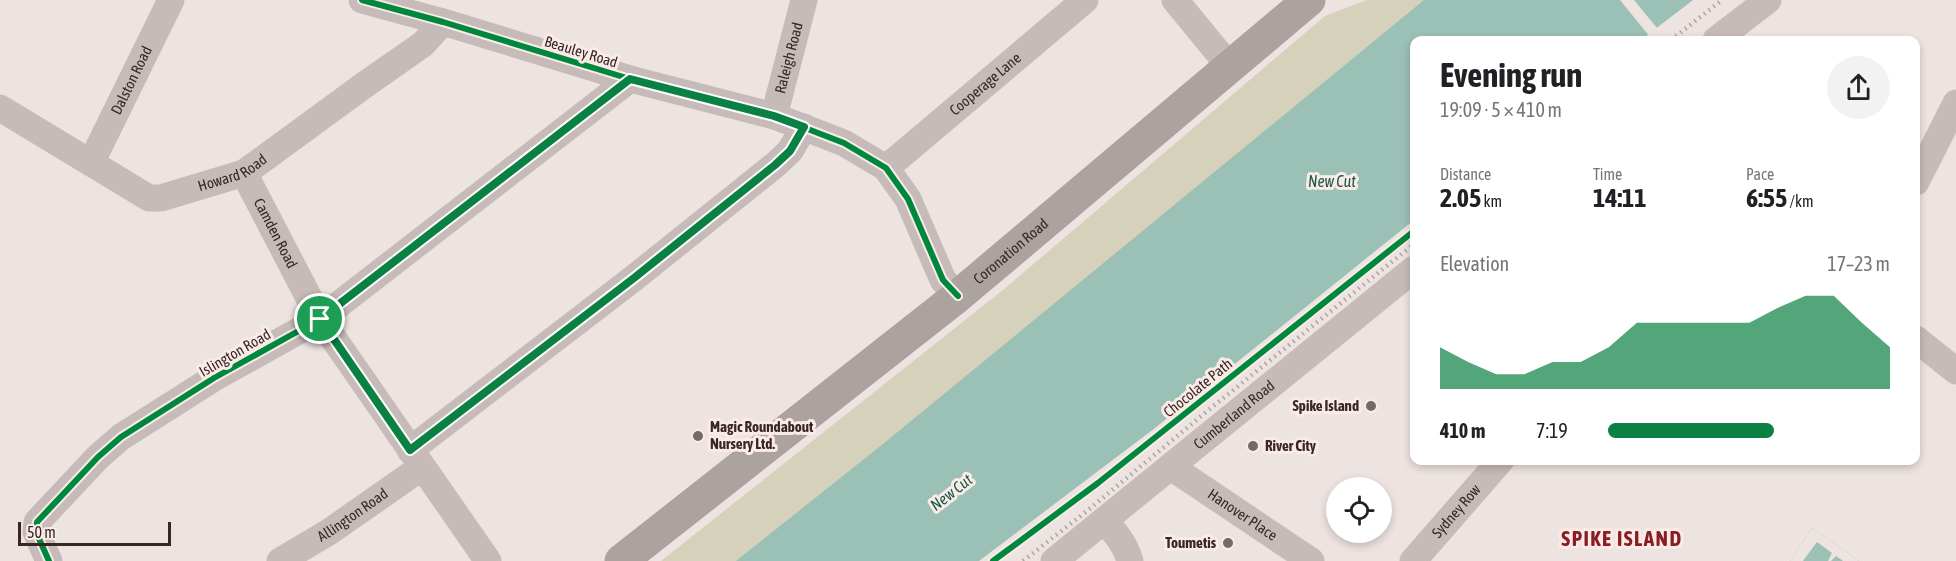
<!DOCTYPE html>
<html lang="en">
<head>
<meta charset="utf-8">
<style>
  :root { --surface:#fff; --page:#f2f2f2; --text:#202124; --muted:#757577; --accent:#0b8043 }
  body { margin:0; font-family:"Asap Condensed",sans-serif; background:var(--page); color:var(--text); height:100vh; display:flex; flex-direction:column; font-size:22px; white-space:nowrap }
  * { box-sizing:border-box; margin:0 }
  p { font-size:20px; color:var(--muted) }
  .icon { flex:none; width:33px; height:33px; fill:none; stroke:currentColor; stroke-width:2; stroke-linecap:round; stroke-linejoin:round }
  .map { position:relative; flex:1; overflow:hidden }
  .details { position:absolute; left:1410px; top:36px; width:510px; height:429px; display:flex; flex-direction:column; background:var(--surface); border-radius:12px; box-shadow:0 3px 9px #0003 }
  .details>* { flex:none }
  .controls { position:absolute; left:1326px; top:477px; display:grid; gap:12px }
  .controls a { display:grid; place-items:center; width:66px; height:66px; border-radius:50%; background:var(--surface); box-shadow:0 3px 9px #0003; font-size:30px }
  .scale { position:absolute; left:18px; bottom:15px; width:153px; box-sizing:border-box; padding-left:6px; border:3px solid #372727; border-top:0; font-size:16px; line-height:21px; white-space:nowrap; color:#372727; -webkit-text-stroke:4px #faebe7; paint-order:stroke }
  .pin { position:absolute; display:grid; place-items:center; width:51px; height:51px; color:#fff; margin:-26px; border:3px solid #fff; border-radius:50%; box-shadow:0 2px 6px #0007 }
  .round { display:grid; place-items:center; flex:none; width:63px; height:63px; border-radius:32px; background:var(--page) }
  .headline { display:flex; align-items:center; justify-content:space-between; height:102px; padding:0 30px }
  h1 { font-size:33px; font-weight:700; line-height:45px }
  .stats { display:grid; grid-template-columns:repeat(3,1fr); gap:9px; height:102px; padding:6px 30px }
  .stats div { display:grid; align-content:center }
  .stats b { font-size:26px; font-weight:700 }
  .stats small { font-size:16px; font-weight:400 }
  .stats p { font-size:16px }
  .chart { height:168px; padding:12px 30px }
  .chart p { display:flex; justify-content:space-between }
  .chart svg { width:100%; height:108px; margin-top:6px; fill:var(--accent); opacity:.7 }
  ul { padding:0 30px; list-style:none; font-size:20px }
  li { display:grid; grid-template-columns:96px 72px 1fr; align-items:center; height:45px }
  li i { height:15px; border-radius:8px; background:var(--accent) }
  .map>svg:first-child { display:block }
  .green { fill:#d5d1ba }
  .water { fill:#9bc0b5 }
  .pier { fill:#ede3e0 }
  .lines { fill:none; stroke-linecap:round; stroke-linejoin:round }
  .minor { stroke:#c6bbb9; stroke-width:27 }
  .highway { stroke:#aca29f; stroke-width:33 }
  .rail { stroke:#aea4a3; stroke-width:4.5; stroke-dasharray:1.5 4.5; stroke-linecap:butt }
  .cycleway-casing { stroke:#faebe7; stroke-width:10 }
  .cycleway { stroke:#00873e; stroke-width:6 }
  .route-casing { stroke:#fff; stroke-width:12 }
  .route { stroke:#0b8043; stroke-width:8 }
  .poi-dot { fill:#776968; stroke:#faebe7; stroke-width:2 }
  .labels { text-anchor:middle; stroke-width:6; stroke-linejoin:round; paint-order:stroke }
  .street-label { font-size:15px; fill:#372727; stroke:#faebe7 }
  .poi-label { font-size:15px; font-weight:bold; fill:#372727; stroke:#faebe7; text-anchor:end }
  .water-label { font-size:16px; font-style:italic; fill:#1b5a4b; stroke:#faebe7 }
  .district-label { font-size:21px; font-weight:bold; letter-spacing:1.5px; fill:#8a1c24; stroke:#faebe7 }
</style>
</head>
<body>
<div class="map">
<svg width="1956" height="561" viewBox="0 0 1956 561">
  <rect width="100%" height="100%" fill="#ede3e0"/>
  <polygon class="green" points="1367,0 1516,0 1414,40 782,561 661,561 1003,290 1325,16"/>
  <g class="water">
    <polygon points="1424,0 1693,0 1641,40 1414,40 1414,220 1155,428 979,561 736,561 883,444"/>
    <polygon points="1812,528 1859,561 1790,561"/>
  </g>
  <g class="pier">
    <polygon points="1620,0 1634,0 1657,28 1681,10 1682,12 1650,37"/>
    <polygon points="1812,528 1859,561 1843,561 1836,556 1831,561 1828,561 1832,553 1817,542 1803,561 1790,561"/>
  </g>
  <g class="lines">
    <g class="minor">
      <polyline points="362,0 443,22 630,79 774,116 844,143 886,168 908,199 943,280 958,296"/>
      <polyline points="1175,0 1230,67"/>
      <polyline points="1716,40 1768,0"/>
      <path id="s1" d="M0 108 149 198H161L244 173 363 86 423 44 443 22"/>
      <path id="s2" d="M774 116 804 0"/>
      <path id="s3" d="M91 163 171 0"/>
      <path id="s4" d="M886 168 1085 0"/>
      <path id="s5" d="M244 173 320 319 488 561"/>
      <polyline points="1916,182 1956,103"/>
      <polyline points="1916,339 1956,371"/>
      <polyline points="410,450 634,278 775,165 790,151 804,127"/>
      <path id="s6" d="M1171 467 1311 561"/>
      <path d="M1104 521C1116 533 1125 544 1130 561"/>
      <polyline points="49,561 36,532 37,522 98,457 121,437 214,378 320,319 630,79"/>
      <path id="s7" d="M280 561 329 532 422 467"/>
      <path id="s8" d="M1054 561 1414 269"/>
      <path id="s9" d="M1413 561 1501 460"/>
    </g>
    <path class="highway" id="s10" d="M621 561 958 296 1309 0"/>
    <g class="rail">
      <polyline points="1671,40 1722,0"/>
      <polyline points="1023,561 1087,511 1211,408 1414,244"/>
    </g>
    <g class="cycleway-casing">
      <g id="cycleway">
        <polyline points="362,0 443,22 630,79 774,116 844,143 886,168 908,199 943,280 958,296"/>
        <polyline points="49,561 36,532 37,522 98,457 121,437 214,378 320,319 630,79"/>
        <polyline points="993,561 1098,483 1414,231"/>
      </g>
    </g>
    <use href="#cycleway" class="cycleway"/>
  </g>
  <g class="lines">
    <g class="route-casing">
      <polygon id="route" points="630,79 774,116 804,127 790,151 775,165 634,278 410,450 320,319"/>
    </g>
    <use href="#route" class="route"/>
  </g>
  <g class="poi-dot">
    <circle cx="1371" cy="406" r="6"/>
    <circle cx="698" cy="436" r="6"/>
    <circle cx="1253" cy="446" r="6"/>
    <circle cx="1228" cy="543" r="6"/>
  </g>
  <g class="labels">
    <g class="street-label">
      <text transform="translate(581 52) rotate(17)" y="5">Beauley Road</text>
      <text dy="5" stroke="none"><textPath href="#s2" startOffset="60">Raleigh Road</textPath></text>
      <text dy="5" stroke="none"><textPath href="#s3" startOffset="92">Dalston Road</textPath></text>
      <text dy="5" stroke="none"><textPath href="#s4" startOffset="130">Cooperage Lane</textPath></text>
      <text dy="5" stroke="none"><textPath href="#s1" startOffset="262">Howard Road</textPath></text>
      <text dy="5" stroke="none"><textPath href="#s5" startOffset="68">Camden Road</textPath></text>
      <text dy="5" stroke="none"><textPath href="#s10" startOffset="498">Coronation Road</textPath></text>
      <text transform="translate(235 353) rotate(-30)" y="5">Islington Road</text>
      <text transform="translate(1198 388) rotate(-39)" y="5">Chocolate Path</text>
      <text dy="5" stroke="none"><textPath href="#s8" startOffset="232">Cumberland Road</textPath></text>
      <text dy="5" stroke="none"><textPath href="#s9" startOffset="66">Sydney Row</textPath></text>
      <text dy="5" stroke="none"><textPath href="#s6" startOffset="86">Hanover Place</textPath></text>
      <text dy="5" stroke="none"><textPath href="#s7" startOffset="86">Allington Road</textPath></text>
    </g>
    <g class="poi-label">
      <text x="1359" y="411">Spike Island</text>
      <text x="710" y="432" text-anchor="start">Magic Roundabout<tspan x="710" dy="17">Nursery Ltd.</tspan></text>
      <text x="1265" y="451" text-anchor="start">River City</text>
      <text x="1216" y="548">Toumetis</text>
    </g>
    <g class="water-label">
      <text x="1332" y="187">New Cut</text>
      <text transform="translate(951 492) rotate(-38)" y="6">New Cut</text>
    </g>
    <g class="district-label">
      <text x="1622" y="546">SPIKE ISLAND</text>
    </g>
  </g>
</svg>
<div class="controls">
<a><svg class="icon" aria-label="locate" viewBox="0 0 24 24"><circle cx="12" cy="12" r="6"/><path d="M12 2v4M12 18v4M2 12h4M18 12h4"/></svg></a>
</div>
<div class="scale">50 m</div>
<div class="pin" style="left:320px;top:319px;background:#1e9e55"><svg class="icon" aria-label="arrive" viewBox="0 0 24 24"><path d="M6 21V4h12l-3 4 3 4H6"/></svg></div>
<section class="details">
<div class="headline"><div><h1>Evening run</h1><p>19:09 · 5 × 410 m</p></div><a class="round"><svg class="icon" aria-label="share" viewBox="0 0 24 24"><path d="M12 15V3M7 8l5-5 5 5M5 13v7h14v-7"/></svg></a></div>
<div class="stats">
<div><p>Distance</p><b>2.05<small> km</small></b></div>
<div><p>Time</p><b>14:11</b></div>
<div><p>Pace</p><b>6:55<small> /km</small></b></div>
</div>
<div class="chart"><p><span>Elevation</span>17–23 m</p>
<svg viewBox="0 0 160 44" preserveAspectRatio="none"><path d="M0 44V27L10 33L20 38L30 38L40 33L50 33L60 27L70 17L80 17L90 17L100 17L110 17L120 11L130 6L140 6L150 17L160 27V44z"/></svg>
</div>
<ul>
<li><b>410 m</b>7:19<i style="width:59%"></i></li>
</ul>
</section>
</div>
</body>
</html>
